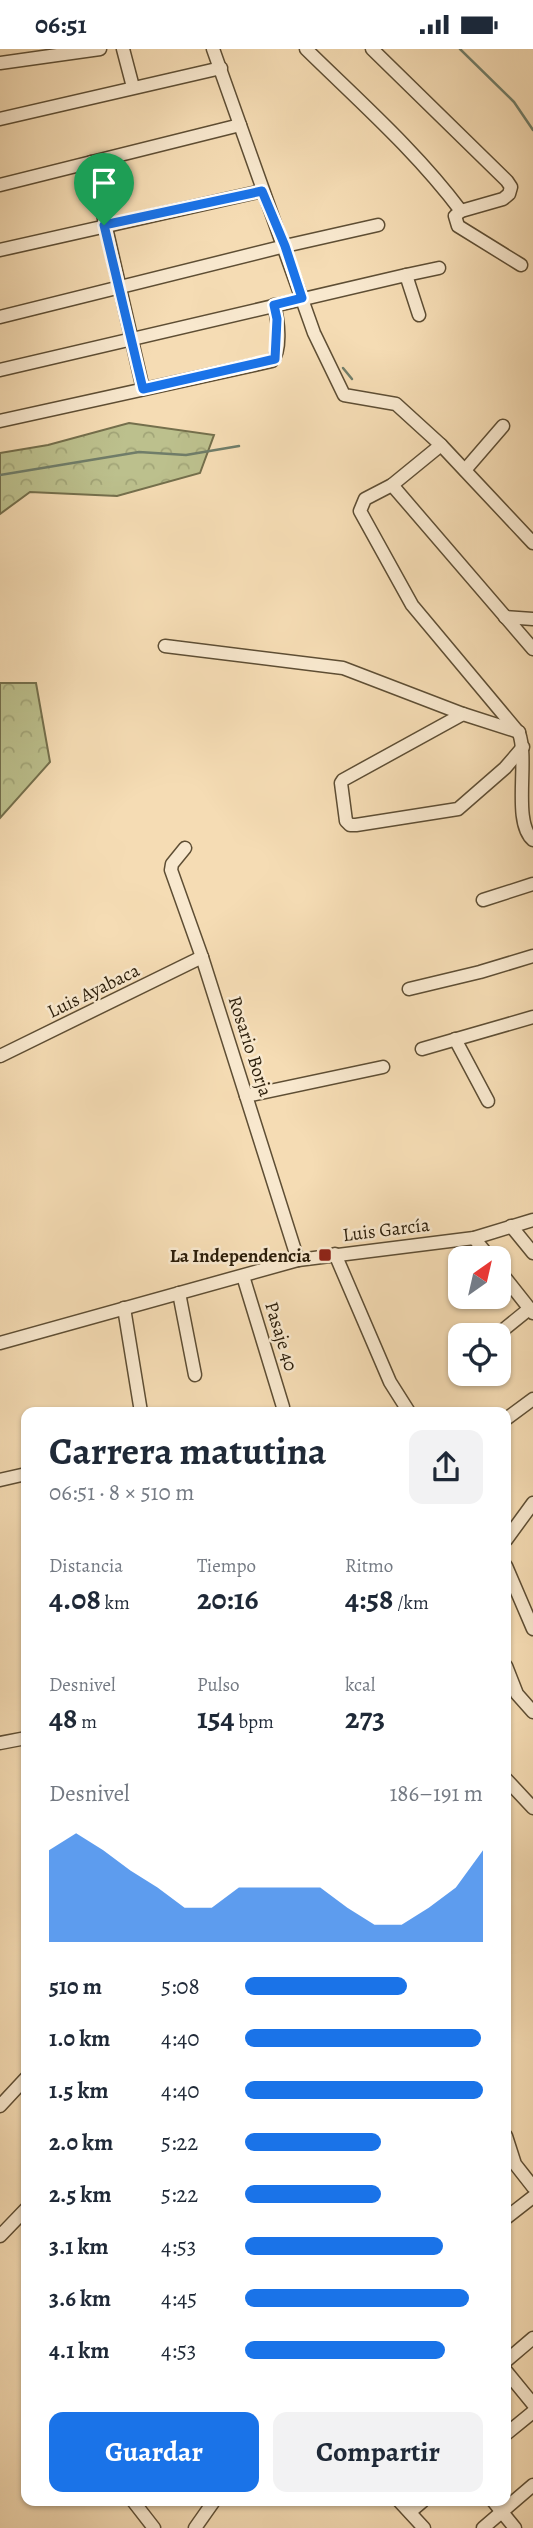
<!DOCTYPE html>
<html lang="es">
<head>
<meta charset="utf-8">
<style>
  :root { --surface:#fff; --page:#f2f2f3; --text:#1f2937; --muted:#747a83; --accent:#1a73e8 }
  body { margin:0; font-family:Alegreya,serif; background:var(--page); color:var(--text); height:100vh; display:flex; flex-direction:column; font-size:26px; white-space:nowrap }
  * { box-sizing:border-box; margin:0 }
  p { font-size:23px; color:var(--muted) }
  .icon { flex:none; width:38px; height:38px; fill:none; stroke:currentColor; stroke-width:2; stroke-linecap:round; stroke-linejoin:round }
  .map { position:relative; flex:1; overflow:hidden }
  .sheet { position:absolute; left:21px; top:1358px; width:490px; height:1099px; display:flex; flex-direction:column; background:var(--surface); border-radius:14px; box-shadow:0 2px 5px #0004 }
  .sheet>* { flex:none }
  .needle { width:46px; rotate:34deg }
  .controls { position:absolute; left:448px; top:1197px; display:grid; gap:14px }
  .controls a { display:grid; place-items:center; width:63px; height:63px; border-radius:14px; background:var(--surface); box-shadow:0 2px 5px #0004; font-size:35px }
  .pin { position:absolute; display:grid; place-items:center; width:60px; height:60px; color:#fff; margin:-72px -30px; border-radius:50% 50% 50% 0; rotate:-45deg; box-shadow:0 0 7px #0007 }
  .pin .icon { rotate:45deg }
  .round { display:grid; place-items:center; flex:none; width:74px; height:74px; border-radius:14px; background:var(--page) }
  .summary { display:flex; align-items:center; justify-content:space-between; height:119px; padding:0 28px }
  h1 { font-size:38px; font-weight:700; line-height:52px }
  .metrics { display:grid; grid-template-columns:repeat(3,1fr); gap:10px; height:119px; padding:7px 28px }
  .metrics div { display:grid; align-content:center }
  .metrics b { font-size:30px; font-weight:700 }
  .metrics small { font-size:19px; font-weight:400 }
  .metrics p { font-size:19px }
  .chart { height:196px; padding:14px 28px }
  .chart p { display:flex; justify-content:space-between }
  .chart svg { width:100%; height:126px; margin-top:7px; fill:var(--accent); opacity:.7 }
  .button { display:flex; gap:14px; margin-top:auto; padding:14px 28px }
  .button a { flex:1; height:80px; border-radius:14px; background:var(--accent); color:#fff; font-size:28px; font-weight:700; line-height:80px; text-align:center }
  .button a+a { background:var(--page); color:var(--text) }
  ul { padding:0 28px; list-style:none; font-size:23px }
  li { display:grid; grid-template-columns:112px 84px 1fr; align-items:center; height:52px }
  li i { height:18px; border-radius:9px; background:var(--accent) }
  .status { display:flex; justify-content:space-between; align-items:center; height:49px; padding:0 35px; background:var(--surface); direction:ltr }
  .status svg { height:19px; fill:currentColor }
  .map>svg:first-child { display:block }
  .forest { fill:url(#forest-crowns); stroke:#746f4c; stroke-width:2 }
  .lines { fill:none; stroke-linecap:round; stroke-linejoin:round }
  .stream { stroke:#707d69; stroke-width:2.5 }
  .minor-casing { stroke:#5e4e34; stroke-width:15 }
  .minor { stroke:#f8e8ce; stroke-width:12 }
  .route-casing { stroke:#fff; stroke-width:14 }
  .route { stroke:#1a73e8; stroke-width:9 }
  .poi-dot { fill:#8f2418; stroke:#f8e8ce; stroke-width:2.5 }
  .labels { text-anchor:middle; stroke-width:5; stroke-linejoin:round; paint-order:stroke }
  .street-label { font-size:19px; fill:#2c1e0a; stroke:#f8e8ce }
  .poi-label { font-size:19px; font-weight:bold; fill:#2c1e0a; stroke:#f8e8ce; text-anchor:end }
</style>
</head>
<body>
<div class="status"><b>06:51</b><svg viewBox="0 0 49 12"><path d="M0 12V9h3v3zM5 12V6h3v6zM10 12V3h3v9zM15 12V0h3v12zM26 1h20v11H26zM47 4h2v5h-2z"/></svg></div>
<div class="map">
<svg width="533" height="2479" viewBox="0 0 533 2479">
  <defs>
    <pattern id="forest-crowns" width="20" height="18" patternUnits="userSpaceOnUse" patternTransform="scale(1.75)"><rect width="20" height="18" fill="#bcc08d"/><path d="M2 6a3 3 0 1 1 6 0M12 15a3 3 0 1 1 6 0" fill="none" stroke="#a2a578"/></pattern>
  </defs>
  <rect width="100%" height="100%" fill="#f5dcb4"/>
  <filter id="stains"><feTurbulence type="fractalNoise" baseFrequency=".00286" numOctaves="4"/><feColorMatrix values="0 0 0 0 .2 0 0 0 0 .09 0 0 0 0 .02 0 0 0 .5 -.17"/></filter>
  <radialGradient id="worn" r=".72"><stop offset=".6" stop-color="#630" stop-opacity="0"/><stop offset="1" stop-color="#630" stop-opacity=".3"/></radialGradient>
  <g class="forest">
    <polygon points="129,374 214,386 200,424 117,447 30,443 0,465 0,404 48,396"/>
    <polygon points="0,634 36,634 50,713 0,769"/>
  </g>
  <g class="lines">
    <g class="stream">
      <polyline points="460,0 514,53 533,81"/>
      <polyline points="343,319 352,330"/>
      <polyline points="0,426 139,403 186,406 239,397"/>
    </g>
    <g class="minor-casing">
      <g id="minor">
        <polyline points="123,0 133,38"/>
        <polyline points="213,0 314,284 344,346 396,355 441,396 533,494"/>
        <path d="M306 0C359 52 416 102 461 162"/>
        <polyline points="372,0 507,132 511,138 509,145 503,150 461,162 455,167 458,177 521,216"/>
        <polyline points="0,14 100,0"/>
        <polyline points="0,70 221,19"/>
        <polyline points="91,113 143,340"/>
        <polyline points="0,136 240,76"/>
        <polyline points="0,201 262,142"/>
        <polyline points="406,226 439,219"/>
        <polyline points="0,268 285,197 378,176"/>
        <polyline points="0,321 406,226 419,266"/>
        <path d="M0 372 272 312C282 301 278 270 274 256"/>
        <path d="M441 396 392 436 365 450 360 462 412 556 519 684C529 712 512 773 533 791"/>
        <polyline points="465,421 503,377"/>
        <polyline points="392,436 533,600"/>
        <polyline points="505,568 533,570"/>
        <polyline points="165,597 343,619 463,665"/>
        <polyline points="519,683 463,665 343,731 341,734 346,772 350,776 356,776 458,760 505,719 523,698"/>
        <polyline points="185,799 172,815 171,821 202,908 298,1211"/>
        <polyline points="483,851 533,835"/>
        <polyline points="409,940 480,923 533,907"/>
        <polyline points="455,990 488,1052"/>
        <polyline points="422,1000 533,968"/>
        <polyline points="0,1007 202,908"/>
        <polyline points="246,1047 383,1018"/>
        <polyline points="511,1177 533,1204"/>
        <polyline points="474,1189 490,1209"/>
        <polyline points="335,1205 390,1333 409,1363"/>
        <polyline points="499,1221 533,1264"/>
        <polyline points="243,1227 283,1358"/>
        <polyline points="179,1244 195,1326"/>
        <polyline points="124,1259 141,1363"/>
        <polyline points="497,1286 529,1260"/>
        <polyline points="0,1294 298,1211 474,1189 533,1171"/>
        <polyline points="506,1370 533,1350"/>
        <polyline points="0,1431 26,1425"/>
        <polyline points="506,1491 533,1454"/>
        <polyline points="506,1517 533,1580"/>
        <polyline points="506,1617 517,1645 533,1663"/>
        <polyline points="0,1694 26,1689"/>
        <polyline points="506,1730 533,1759"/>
        <polyline points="0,2057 26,2029"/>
        <polyline points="506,2087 515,2115 533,2138"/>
        <polyline points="506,2169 533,2148"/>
        <polyline points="0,2187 26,2160"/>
        <polyline points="506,2312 533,2289"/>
        <polyline points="506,2322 533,2355"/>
        <polyline points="506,2385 533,2363"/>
        <polyline points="133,2452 154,2479"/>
        <polyline points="399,2452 424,2479"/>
        <polyline points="493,2452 515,2479"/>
        <polyline points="410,2463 423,2452"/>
        <polyline points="195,2479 214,2452"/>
        <polyline points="483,2479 533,2436"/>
      </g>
    </g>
    <use href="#minor" class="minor"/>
  </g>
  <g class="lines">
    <g class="route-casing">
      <polygon id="route" points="262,142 285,197 302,249 274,256 277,270 275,310 143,340 104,176"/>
    </g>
    <use href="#route" class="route"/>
  </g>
  <rect class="poi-dot" x="318" y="1199" width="14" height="14" rx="3.5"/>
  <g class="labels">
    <g class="street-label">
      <text transform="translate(93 941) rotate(-26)" y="7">Luis Ayabaca</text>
      <text transform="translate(251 997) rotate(72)" y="7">Rosario Borja</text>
      <text transform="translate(386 1180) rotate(-7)" y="7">Luis García</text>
      <text transform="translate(282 1287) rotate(73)" y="7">Pasaje 40</text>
    </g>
    <g class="poi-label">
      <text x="311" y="1213">La Independencia</text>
    </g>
  </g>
  <rect width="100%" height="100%" filter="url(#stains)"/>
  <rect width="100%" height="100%" fill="url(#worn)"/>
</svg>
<div class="controls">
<a><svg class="needle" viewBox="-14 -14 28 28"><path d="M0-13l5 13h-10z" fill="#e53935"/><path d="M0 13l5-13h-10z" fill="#747a83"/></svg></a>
<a><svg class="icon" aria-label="locate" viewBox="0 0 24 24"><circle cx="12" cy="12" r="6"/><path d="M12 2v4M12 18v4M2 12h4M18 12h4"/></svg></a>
</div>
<div class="pin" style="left:104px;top:176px;background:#1e9e55"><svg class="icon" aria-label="arrive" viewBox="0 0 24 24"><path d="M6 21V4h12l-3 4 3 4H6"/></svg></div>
<section class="sheet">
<div class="summary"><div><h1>Carrera matutina</h1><p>06:51 · 8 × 510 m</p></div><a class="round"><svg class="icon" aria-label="share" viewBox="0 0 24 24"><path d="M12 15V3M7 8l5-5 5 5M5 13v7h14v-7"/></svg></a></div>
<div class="metrics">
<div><p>Distancia</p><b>4.08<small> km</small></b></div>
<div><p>Tiempo</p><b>20:16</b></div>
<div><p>Ritmo</p><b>4:58<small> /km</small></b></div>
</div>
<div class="metrics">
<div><p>Desnivel</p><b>48<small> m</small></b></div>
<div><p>Pulso</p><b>154<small> bpm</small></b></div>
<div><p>kcal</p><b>273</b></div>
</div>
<div class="chart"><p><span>Desnivel</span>186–191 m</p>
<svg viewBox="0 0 160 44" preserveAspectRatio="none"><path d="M0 44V12L10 6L20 12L30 19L40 25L50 32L60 32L70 25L80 25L90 25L100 25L110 32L120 38L130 38L140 32L150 25L160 12V44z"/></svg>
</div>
<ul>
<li><b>510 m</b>5:08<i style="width:68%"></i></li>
<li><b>1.0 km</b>4:40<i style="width:99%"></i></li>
<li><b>1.5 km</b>4:40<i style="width:100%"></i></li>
<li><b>2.0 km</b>5:22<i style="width:57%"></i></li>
<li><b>2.5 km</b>5:22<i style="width:57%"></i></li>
<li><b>3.1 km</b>4:53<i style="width:83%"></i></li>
<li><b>3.6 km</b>4:45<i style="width:94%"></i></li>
<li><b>4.1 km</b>4:53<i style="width:84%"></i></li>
</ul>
<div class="button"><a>Guardar</a><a>Compartir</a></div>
</section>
</div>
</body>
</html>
